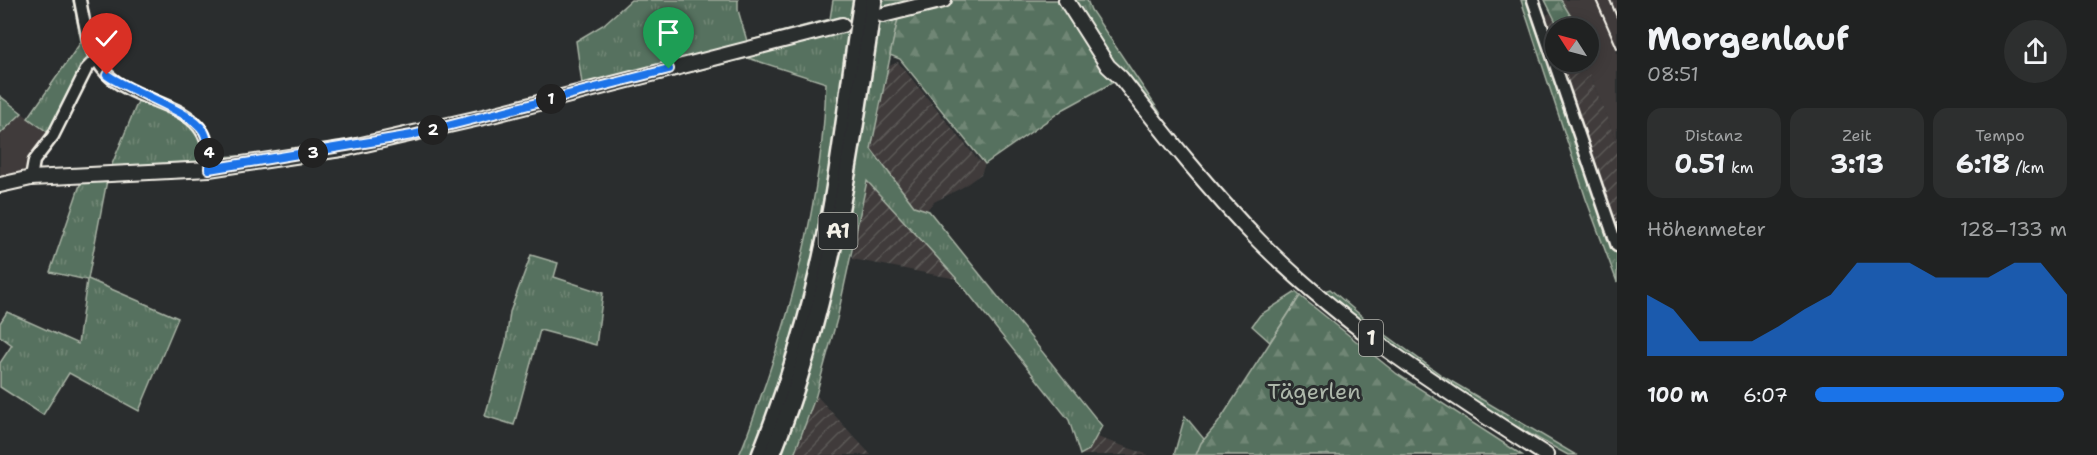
<!DOCTYPE html>
<html lang="de">
<head>
<meta charset="utf-8">
<style>
  :root { --surface:#202222; --page:#2d2f2f; --text:#f1f3f6; --muted:#a2a4a5; --line:#3d3f40; --accent:#1a73e8 }
  body { margin:0; font-family:"Shantell Sans",sans-serif; background:var(--page); color:var(--text); height:100vh; display:flex; flex-direction:column; font-size:22px; white-space:nowrap }
  * { box-sizing:border-box; margin:0 }
  p { font-size:20px; color:var(--muted) }
  .icon { flex:none; width:33px; height:33px; fill:none; stroke:currentColor; stroke-width:2; stroke-linecap:round; stroke-linejoin:round }
  .map { position:relative; flex:1; overflow:hidden }
  .drawer { display:flex; flex-direction:column; background:var(--surface); width:480px }
  .drawer>* { flex:none }
  .needle { width:39px; rotate:306deg }
  .tools { position:absolute; left:1545px; top:18px; display:grid; gap:12px }
  .tools a { display:grid; place-items:center; width:54px; height:54px; border-radius:50%; background:var(--surface); box-shadow:0 3px 15px #0003,0 0 0 2px var(--line); font-size:30px }
  .pin { position:absolute; display:grid; place-items:center; width:51px; height:51px; color:#fff; margin:-62px -26px; border-radius:50% 50% 50% 0; rotate:-45deg; box-shadow:0 0 6px #0007 }
  .pin .icon { rotate:45deg }
  .km { position:absolute; width:30px; height:30px; margin:-15px; border-radius:50%; background:#222; color:#fff; font-size:16px; line-height:30px; text-align:center }
  .round { display:grid; place-items:center; flex:none; width:63px; height:63px; border-radius:32px; background:var(--page) }
  .overview { display:flex; align-items:center; justify-content:space-between; height:102px; padding:0 30px }
  h1 { font-size:33px; font-weight:700; line-height:45px }
  .metrics { display:grid; grid-template-columns:repeat(3,1fr); gap:9px; height:102px; padding:6px 30px }
  .metrics div { display:grid; align-content:center; border-radius:15px; background:var(--page); text-align:center }
  .metrics b { font-size:26px; font-weight:700 }
  .metrics small { font-size:16px; font-weight:400 }
  .metrics p { font-size:16px }
  .chart { height:168px; padding:12px 30px }
  .chart p { display:flex; justify-content:space-between }
  .chart svg { width:100%; height:108px; margin-top:6px; fill:var(--accent); opacity:.7 }
  ul { padding:0 30px; list-style:none; font-size:20px }
  li { display:grid; grid-template-columns:96px 72px 1fr; align-items:center; height:45px }
  li i { height:15px; border-radius:8px; background:var(--accent) }
  main { display:flex; flex:1; min-height:0 }
  .map>svg:first-child { display:block }
  .built { fill:#3f3b3b }
  .industrial { fill:url(#industrial-furrows) }
  .grass { fill:url(#grass-tufts); stroke:#a6b1a3; stroke-width:1.5 }
  .forest { fill:url(#forest-firs); stroke:#a6b1a3; stroke-width:1.5 }
  .lines { fill:none; stroke-linecap:round; stroke-linejoin:round }
  .minor-casing { stroke:#f4f1e8; stroke-width:15 }
  .major-casing { stroke:#f4f1e8; stroke-width:18 }
  .highway-casing { stroke:#f4f1e8; stroke-width:20 }
  .minor { stroke:#2a2d2e; stroke-width:10 }
  .major { stroke:#2a2d2e; stroke-width:14 }
  .highway { stroke:#2a2d2e; stroke-width:15 }
  .rail { stroke:#f4f1e8; stroke-width:2 }
  .route-casing { stroke:#fff; stroke-width:12 }
  .route { stroke:#1a73e8; stroke-width:8 }
  .labels { text-anchor:middle; stroke-width:6; stroke-linejoin:round; paint-order:stroke }
  .shield { fill:#2a2d2e; stroke:#b7b6b0; stroke-width:1.5 }
  .shield-label { font-size:21px; font-weight:bold; fill:#f4f1e8 }
  .park-label { font-size:22px; fill:#adb7aa; stroke:#2a2d2e }
</style>
</head>
<body>
<main>
<div class="map">
<svg width="1617" height="455" viewBox="0 0 1617 455">
  <defs>
    <pattern id="industrial-furrows" width="10" height="10" patternUnits="userSpaceOnUse" patternTransform="scale(1.5)"><rect width="10" height="10" fill="#3f3b3b"/><path d="M-1 1l2-2M0 10L10 0M9 11l2-2" fill="none" stroke="#5b5857"/></pattern>
    <pattern id="grass-tufts" width="24" height="20" patternUnits="userSpaceOnUse" patternTransform="scale(1.5)"><rect width="24" height="20" fill="#57715e"/><path d="M3 7l-1-3M5 7V3M7 7l1-3M15 17l-1-3M17 17v-4M19 17l1-3" fill="none" stroke="#708675"/></pattern>
    <pattern id="forest-firs" width="22" height="20" patternUnits="userSpaceOnUse" patternTransform="scale(1.5)"><rect width="22" height="20" fill="#57715e"/><path d="M5 1l3.5 6h-7zM16 11l3.5 6h-7z" fill="#708675"/></pattern>
  </defs>
  <rect width="100%" height="100%" fill="#2a2d2e"/>
  <filter id="ink" filterUnits="userSpaceOnUse"><feTurbulence type="fractalNoise" baseFrequency=".0167" numOctaves="2"/><feDisplacementMap in="SourceGraphic" scale="12" xChannelSelector="R" yChannelSelector="G"/><feConvolveMatrix kernelMatrix="1 2 1 2 8 2 1 2 1" color-interpolation-filters="sRGB"/></filter>
  <g filter="url(#ink)">
    <g class="built">
      <polygon points="1545,0 1617,0 1617,143 1589,73 1578,67 1576,62 1588,62 1588,28 1558,28"/>
      <polygon points="22,113 53,136 31,178 0,185 0,134"/>
    </g>
    <g class="industrial">
      <polygon points="1550,13 1558,28 1556,28 1556,62 1576,62 1578,67 1589,72 1617,143 1617,246 1540,18"/>
      <polygon points="898,62 978,160 985,164 981,174 963,187 934,202 922,215 924,241 957,279 852,259 887,67"/>
      <polygon points="816,395 871,455 795,455"/>
      <polygon points="1097,437 1149,455 1080,455 1089,450"/>
    </g>
    <g class="grass">
      <polygon points="73,0 80,0 95,60 53,136 28,118 81,42"/>
      <path d="M631 0H738V10L747 41 830 19 833 0H944L897 12 898 19 871 149 914 206 929 211 1102 426 1089 450 1080 455 1069 420 957 279 867 181 837 319 816 395 794 455H739C750 431 757 406 766 382 798 287 823 184 826 83L748 58 476 126 488 116 583 91 576 41 603 25Z"/>
      <polygon points="1066,0 1087,0 1091,10 1161,114 1165,134"/>
      <polygon points="1521,0 1533,0 1617,246 1617,282 1586,199"/>
      <polygon points="141,94 191,118 210,157 245,156 246,162 348,148 350,156 211,176 208,169 108,175 88,279 178,318 139,411 69,373 43,415 0,387 0,363 12,345 0,336 0,323 7,312 78,344 87,280 50,272 83,176 108,174"/>
      <polygon points="0,96 22,113 0,134"/>
      <polygon points="531,255 558,263 554,277 603,293 596,345 540,330 514,425 485,416 506,342 510,312"/>
      <polygon points="1330,289 1371,324 1444,377 1576,455 1568,455 1490,412 1419,366 1324,291"/>
      <polygon points="1296,292 1300,296 1270,342 1252,326 1260,315"/>
      <polygon points="1185,416 1204,439 1196,455 1174,455"/>
    </g>
    <g class="forest">
      <polygon points="944,0 1066,0 1121,78 1064,109 985,164 900,59 890,55 898,19 896,12"/>
      <polygon points="1545,0 1561,0 1578,28 1559,28"/>
      <polygon points="1300,296 1397,374 1522,455 1196,455 1201,443 1218,423"/>
    </g>
    <g class="lines">
      <g class="minor-casing">
        <g id="minor">
          <path d="M80 0C85 25 88 54 106 73 142 111 215 98 209 169"/>
          <polyline points="1533,0 1617,246"/>
          <polyline points="31,178 34,161 53,136 87,68 95,60"/>
        </g>
      </g>
      <g class="major-casing">
        <g id="major">
          <path d="M1066 0 1108 66 1121 78C1165 134 1209 190 1259 241 1344 327 1445 391 1546 455"/>
          <polyline points="883,15 944,0"/>
          <polyline points="0,185 31,178 209,169 348,148 488,116 842,25"/>
        </g>
      </g>
      <g class="highway-casing">
        <g id="highway">
          <path d="M760 455C791 377 815 296 830 213 843 142 850 71 862 0"/>
          <path d="M772 455C831 308 851 155 874 0"/>
        </g>
      </g>
      <use href="#minor" class="minor"/>
      <use href="#major" class="major"/>
      <use href="#highway" class="highway"/>
      <g class="rail">
        <polyline points="1596,0 1617,48"/>
        <polyline points="1610,0 1617,17"/>
      </g>
    </g>
  </g>
  <g class="lines" filter="url(#ink)">
    <g class="route-casing">
      <path id="route" d="M107 75C129 91 194 112 204 132 209 142 210 158 209 169L412 135 669 69"/>
    </g>
    <use href="#route" class="route"/>
  </g>
  <g class="labels">
    <g class="shield">
      <rect x="818.5" y="213" width="39" height="36" rx="4.5"/>
      <rect x="1359" y="320" width="24" height="36" rx="4.5"/>
    </g>
    <g class="shield-label">
      <text x="838" y="238">A1</text>
      <text x="1371" y="345">1</text>
    </g>
    <g class="park-label">
      <text x="1314" y="399">Tägerlen</text>
    </g>
  </g>
</svg>
<div class="tools">
<a><svg class="needle" viewBox="-14 -14 28 28"><path d="M0-13l5 13h-10z" fill="#e53935"/><path d="M0 13l5-13h-10z" fill="#a2a4a5"/></svg></a>
</div>
<div class="pin" style="left:669px;top:69px;background:#1e9e55"><svg class="icon" aria-label="arrive" viewBox="0 0 24 24"><path d="M6 21V4h12l-3 4 3 4H6"/></svg></div>
<div class="pin" style="left:107px;top:75px;background:#d93025"><svg class="icon" aria-label="check" viewBox="0 0 24 24"><path d="M5 12l5 5 9-10"/></svg></div>
<b class="km" style="left:551px;top:99px">1</b>
<b class="km" style="left:433px;top:130px">2</b>
<b class="km" style="left:313px;top:153px">3</b>
<b class="km" style="left:209px;top:153px">4</b>
</div>
<section class="drawer">
<div class="overview"><div><h1>Morgenlauf</h1><p>08:51</p></div><a class="round"><svg class="icon" aria-label="share" viewBox="0 0 24 24"><path d="M12 15V3M7 8l5-5 5 5M5 13v7h14v-7"/></svg></a></div>
<div class="metrics">
<div><p>Distanz</p><b>0.51<small> km</small></b></div>
<div><p>Zeit</p><b>3:13</b></div>
<div><p>Tempo</p><b>6:18<small> /km</small></b></div>
</div>
<div class="chart"><p><span>Höhenmeter</span>128–133 m</p>
<svg viewBox="0 0 160 44" preserveAspectRatio="none"><path d="M0 44V19L10 25L20 38L30 38L40 38L50 32L60 25L70 19L80 6L90 6L100 6L110 12L120 12L130 12L140 6L150 6L160 19V44z"/></svg>
</div>
<ul>
<li><b>100 m</b>6:07<i style="width:99%"></i></li>
</ul>
</section>
</main>
</body>
</html>
